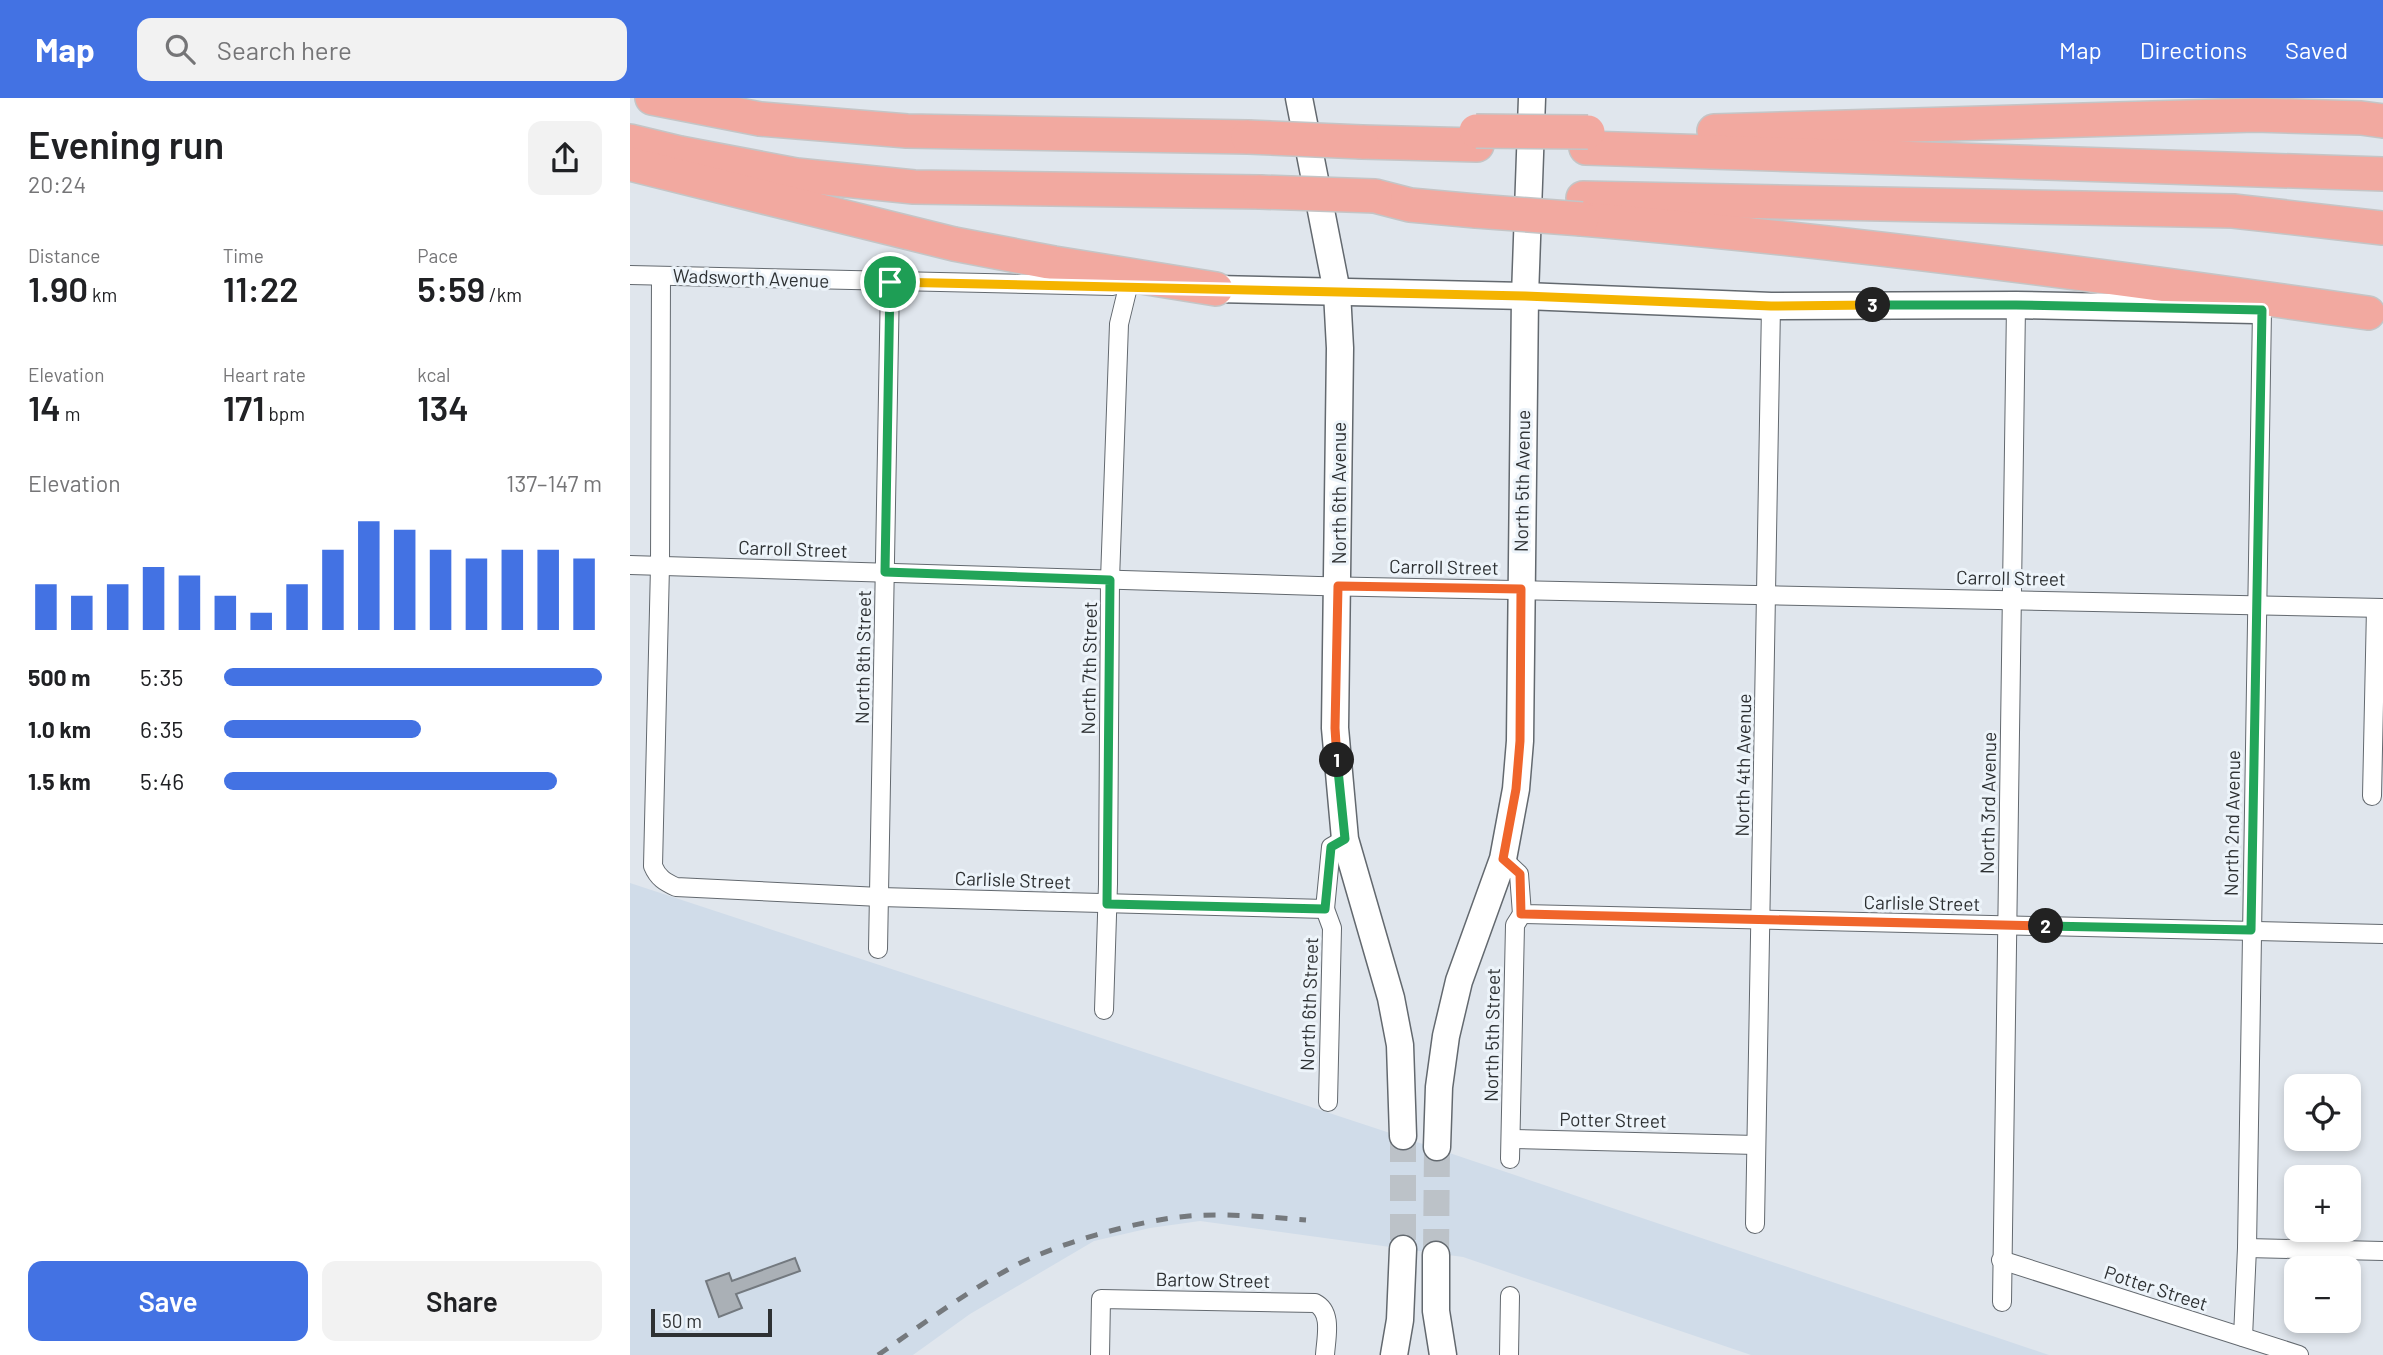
<!DOCTYPE html>
<html lang="en">
<head>
<meta charset="utf-8">
<style>
  :root { --surface:#fff; --page:#f2f2f2; --text:#202124; --muted:#757577; --accent:#4372e3 }
  body { margin:0; font-family:Barlow,sans-serif; background:var(--page); color:var(--text); height:100vh; display:flex; flex-direction:column; font-size:26px; white-space:nowrap }
  * { box-sizing:border-box; margin:0 }
  p { font-size:23px; color:var(--muted) }
  .icon { flex:none; width:38px; height:38px; fill:none; stroke:currentColor; stroke-width:2; stroke-linecap:round; stroke-linejoin:round }
  .map { position:relative; flex:1; overflow:hidden }
  .panel { display:flex; flex-direction:column; background:var(--surface); width:630px }
  .panel>* { flex:none }
  .fabs { position:absolute; left:1654px; top:976px; display:grid; gap:14px }
  .fabs a { display:grid; place-items:center; width:77px; height:77px; border-radius:14px; background:var(--surface); box-shadow:0 4px 10px #0003; font-size:35px }
  .scale { position:absolute; left:21px; bottom:18px; width:121px; box-sizing:border-box; padding-left:7px; border:4px solid #2e3133; border-top:0; font-size:19px; line-height:24px; white-space:nowrap; color:#2e3133; -webkit-text-stroke:5px #edf4fa; paint-order:stroke }
  .pin { position:absolute; display:grid; place-items:center; width:60px; height:60px; color:#fff; margin:-30px; border:4px solid #fff; border-radius:50%; box-shadow:0 2px 7px #0007 }
  .km { position:absolute; width:35px; height:35px; margin:-18px; border-radius:50%; background:#222; color:#fff; font-size:19px; line-height:35px; text-align:center }
  .round { display:grid; place-items:center; flex:none; width:74px; height:74px; border-radius:14px; background:var(--page) }
  .overview { display:flex; align-items:center; justify-content:space-between; height:119px; padding:0 28px }
  h1 { font-size:38px; font-weight:600; line-height:52px }
  .figures { display:grid; grid-template-columns:repeat(3,1fr); gap:10px; height:119px; padding:7px 28px }
  .figures div { display:grid; align-content:center }
  .figures b { font-size:35px; font-weight:600 }
  .figures small { font-size:19px; font-weight:400 }
  .figures p { font-size:19px }
  .chart { height:196px; padding:14px 28px }
  .chart p { display:flex; justify-content:space-between }
  .chart svg { width:100%; height:126px; margin-top:7px; stroke:var(--accent); stroke-width:6 }
  .primary-button { display:flex; gap:14px; margin-top:auto; padding:14px 28px }
  .primary-button a { flex:1; height:80px; border-radius:14px; background:var(--accent); color:#fff; font-size:28px; font-weight:600; line-height:80px; text-align:center }
  .primary-button a+a { background:var(--page); color:var(--text) }
  ul { padding:0 28px; list-style:none; font-size:23px }
  li { display:grid; grid-template-columns:112px 84px 1fr; align-items:center; height:52px }
  li i { height:18px; border-radius:9px; background:var(--accent) }
  header { display:flex; align-items:center; gap:42px; box-sizing:border-box; height:98px; padding:0 35px; background:var(--accent); color:#fff }
  header strong { font-size:33px }
  nav { display:flex; gap:38px; margin-inline-start:auto; font-size:24px }
  .search { width:490px; height:63px; background:var(--page); display:flex; align-items:center; gap:18px; box-sizing:border-box; padding:0 24px; border-radius:14px; color:var(--muted); font-size:26px }
  main { display:flex; flex:1; min-height:0 }
  .map>svg:first-child { display:block }
  .built { fill:#d0dce9 }
  .building { fill:#aab0b6; stroke:#73797f; stroke-width:2 }
  .lines { fill:none; stroke-linecap:round; stroke-linejoin:round }
  .secondary-tunnel { stroke:#bcc2c8; stroke-width:26; stroke-dasharray:26 13; stroke-linecap:butt }
  .street-casing { stroke:#63696f; stroke-width:20 }
  .secondary-casing { stroke:#63696f; stroke-width:29 }
  .highway-casing { stroke:#c4c5c6; stroke-width:36 }
  .street { stroke:#fff; stroke-width:18 }
  .secondary { stroke:#fff; stroke-width:26 }
  .highway { stroke:#f2a9a0; stroke-width:33 }
  .rail { stroke:#75797d; stroke-width:5; stroke-dasharray:12 12; stroke-linecap:butt }
  .highway-bridge-casing { stroke:#c4c5c6; stroke-width:36; stroke-linecap:butt }
  .highway-bridge { stroke:#f2a9a0; stroke-width:33 }
  .split-1-casing { stroke:#fff; stroke-width:14 }
  .split-2-casing { stroke:#fff; stroke-width:14 }
  .split-3-casing { stroke:#fff; stroke-width:14 }
  .split-4-casing { stroke:#fff; stroke-width:14 }
  .split-1 { stroke:#22a559; stroke-width:9 }
  .split-2 { stroke:#f0652b; stroke-width:9 }
  .split-3 { stroke:#22a559; stroke-width:9 }
  .split-4 { stroke:#f5b400; stroke-width:9 }
  .labels { text-anchor:middle; stroke-width:6; stroke-linejoin:round; paint-order:stroke }
  .street-label { font-size:19px; fill:#2e3133; stroke:#edf4fa }
</style>
</head>
<body>
<header>
<strong>Map</strong>
<div class="search"><svg class="icon" aria-label="search" viewBox="0 0 24 24"><circle cx="10" cy="10" r="6"/><path d="M15 15l6 6"/></svg>Search here</div>
<nav><a>Map</a><a>Directions</a><a>Saved</a></nav>
</header>
<main>
<section class="panel">
<div class="overview"><div><h1>Evening run</h1><p>20:24</p></div><a class="round"><svg class="icon" aria-label="share" viewBox="0 0 24 24"><path d="M12 15V3M7 8l5-5 5 5M5 13v7h14v-7"/></svg></a></div>
<div class="figures">
<div><p>Distance</p><b>1.90<small> km</small></b></div>
<div><p>Time</p><b>11:22</b></div>
<div><p>Pace</p><b>5:59<small> /km</small></b></div>
</div>
<div class="figures">
<div><p>Elevation</p><b>14<small> m</small></b></div>
<div><p>Heart rate</p><b>171<small> bpm</small></b></div>
<div><p>kcal</p><b>134</b></div>
</div>
<div class="chart"><p><span>Elevation</span>137–147 m</p>
<svg viewBox="0 0 160 44" preserveAspectRatio="none"><path d="M5 44V28M15 44V32M25 44V28M35 44V22M45 44V25M55 44V32M65 44V38M75 44V28M85 44V16M95 44V6M105 44V9M115 44V16M125 44V19M135 44V16M145 44V16M155 44V19"/></svg>
</div>
<ul>
<li><b>500 m</b>5:35<i style="width:100%"></i></li>
<li><b>1.0 km</b>6:35<i style="width:52%"></i></li>
<li><b>1.5 km</b>5:46<i style="width:88%"></i></li>
</ul>
<div class="primary-button"><a>Save</a><a>Share</a></div>
</section>
<div class="map">
<svg width="1753" height="1257" viewBox="0 0 1753 1257">
  <rect width="100%" height="100%" fill="#e0e6ed"/>
  <polygon class="built" points="0,785 757,1034 1419,1257 1121,1257 833,1159 570,1123 520,1130 464,1143 340,1216 283,1257 0,1257"/>
  <polygon class="building" points="165,1160 170,1173 106,1196 112,1210 89,1219 76,1183 99,1175 102,1183"/>
  <g class="lines">
    <g class="secondary-tunnel">
      <polyline points="773,1038 773,1151"/>
      <polyline points="806,1157 807,1049"/>
    </g>
    <g class="street-casing">
      <g id="street">
        <polyline points="0,177 483,188"/>
        <path d="M31 178 30 468 23 768C28 780 35 784 46 789L250 799 695 811 701 749 715 741"/>
        <polyline points="0,467 688,488 1753,510"/>
        <polyline points="1742,698 1746,510"/>
        <polyline points="873,761 889,776 892,816 1753,836"/>
        <polyline points="695,811 702,830 698,1004"/>
        <polyline points="248,851 260,184"/>
        <polyline points="474,912 478,786 480,482 489,226 498,189"/>
        <polyline points="881,1041 1126,1047"/>
        <polyline points="880,1061 885,827 892,816"/>
        <polyline points="1125,1126 1141,208"/>
        <polyline points="1617,1150 1753,1153"/>
        <polyline points="1371,1162 1669,1257"/>
        <polyline points="1372,1204 1386,207"/>
        <polyline points="1613,1239 1617,1150 1632,212"/>
        <path d="M470 1257 471 1201 685 1205C703 1214 696 1240 695 1257"/>
        <polyline points="879,1257 880,1198"/>
      </g>
    </g>
    <g class="secondary-casing">
      <g id="secondary">
        <polyline points="669,0 707,194 710,250 705,630 715,741 761,900 770,947 773,1038"/>
        <polyline points="586,191 895,198 1141,208 1386,207 1625,212"/>
        <polyline points="807,1049 809,989 816,938 829,883 873,761 886,691 890,643 895,198 902,0"/>
        <polyline points="806,1157 806,1213 813,1257"/>
        <polyline points="764,1257 770,1222 773,1151"/>
      </g>
    </g>
    <g class="highway-casing">
      <g id="highway">
        <polyline points="22,0 130,21 277,33 618,39"/>
        <polyline points="1084,33 1625,17 1731,20 1753,23"/>
        <polyline points="0,43 50,55 166,77 284,89 630,94"/>
        <polyline points="732,44 847,47"/>
        <polyline points="956,50 1753,76"/>
        <polyline points="0,66 324,146 424,165 586,191"/>
        <polyline points="745,98 780,107 846,113"/>
        <polyline points="953,100 1603,113 1753,130"/>
        <path d="M952 121C1215 143 1477 178 1738 215"/>
      </g>
    </g>
    <use href="#street" class="street"/>
    <use href="#secondary" class="secondary"/>
    <use href="#highway" class="highway"/>
    <path class="rail" d="M248 1257C290 1228 332 1197 377 1172 420 1147 509 1122 559 1118 598 1115 637 1119 676 1122"/>
    <g class="highway-bridge-casing">
      <g id="highway-bridge">
        <polyline points="846,33 958,34"/>
        <polyline points="618,39 732,44"/>
        <polyline points="630,94 745,98"/>
        <polyline points="846,113 952,121"/>
      </g>
    </g>
    <use href="#highway-bridge" class="highway-bridge"/>
  </g>
  <g class="lines">
    <g class="split-1-casing">
      <polyline id="split-1" points="260,184 255,474 480,482 477,806 695,811 701,749 715,741 707,662"/>
    </g>
    <g class="split-2-casing">
      <polyline id="split-2" points="707,662 705,630 708,488 891,491 890,643 886,691 873,761 890,776 891,816 1416,828"/>
    </g>
    <g class="split-3-casing">
      <polyline id="split-3" points="1243,207 1386,207 1632,212 1621,832 1416,828"/>
    </g>
    <g class="split-4-casing">
      <polyline id="split-4" points="260,184 895,198 1141,208 1243,207"/>
    </g>
    <use href="#split-1" class="split-1"/>
    <use href="#split-2" class="split-2"/>
    <use href="#split-3" class="split-3"/>
    <use href="#split-4" class="split-4"/>
  </g>
  <g class="labels">
    <g class="street-label">
      <text transform="translate(121 180) rotate(2)" y="7">Wadsworth Avenue</text>
      <text transform="translate(892 383) rotate(-89)" y="7">North 5th Avenue</text>
      <text transform="translate(709 395) rotate(-90)" y="7">North 6th Avenue</text>
      <text transform="translate(163 451) rotate(2)" y="7">Carroll Street</text>
      <text transform="translate(814 469) rotate(1)" y="7">Carroll Street</text>
      <text transform="translate(1381 480) rotate(1)" y="7">Carroll Street</text>
      <text transform="translate(233 559) rotate(-89)" y="7">North 8th Street</text>
      <text transform="translate(459 570) rotate(-89)" y="7">North 7th Street</text>
      <text transform="translate(1113 667) rotate(-89)" y="7">North 4th Avenue</text>
      <text transform="translate(1358 705) rotate(-89)" y="7">North 3rd Avenue</text>
      <text transform="translate(1602 725) rotate(-89)" y="7">North 2nd Avenue</text>
      <text transform="translate(383 782) rotate(2)" y="7">Carlisle Street</text>
      <text transform="translate(1292 805) rotate(1)" y="7">Carlisle Street</text>
      <text transform="translate(679 906) rotate(-88)" y="7">North 6th Street</text>
      <text transform="translate(862 937) rotate(-89)" y="7">North 5th Street</text>
      <text transform="translate(983 1022) rotate(1)" y="7">Potter Street</text>
      <text transform="translate(583 1182) rotate(1)" y="7">Bartow Street</text>
      <text transform="translate(1526 1190) rotate(18)" y="7">Potter Street</text>
    </g>
  </g>
</svg>
<div class="fabs">
<a><svg class="icon" aria-label="locate" viewBox="0 0 24 24"><circle cx="12" cy="12" r="6"/><path d="M12 2v4M12 18v4M2 12h4M18 12h4"/></svg></a>
<a>+</a>
<a>−</a>
</div>
<div class="scale">50 m</div>
<div class="pin" style="left:260px;top:184px;background:#1e9e55"><svg class="icon" aria-label="arrive" viewBox="0 0 24 24"><path d="M6 21V4h12l-3 4 3 4H6"/></svg></div>
<b class="km" style="left:707px;top:662px">1</b>
<b class="km" style="left:1416px;top:828px">2</b>
<b class="km" style="left:1243px;top:207px">3</b>
</div>
</main>
</body>
</html>
